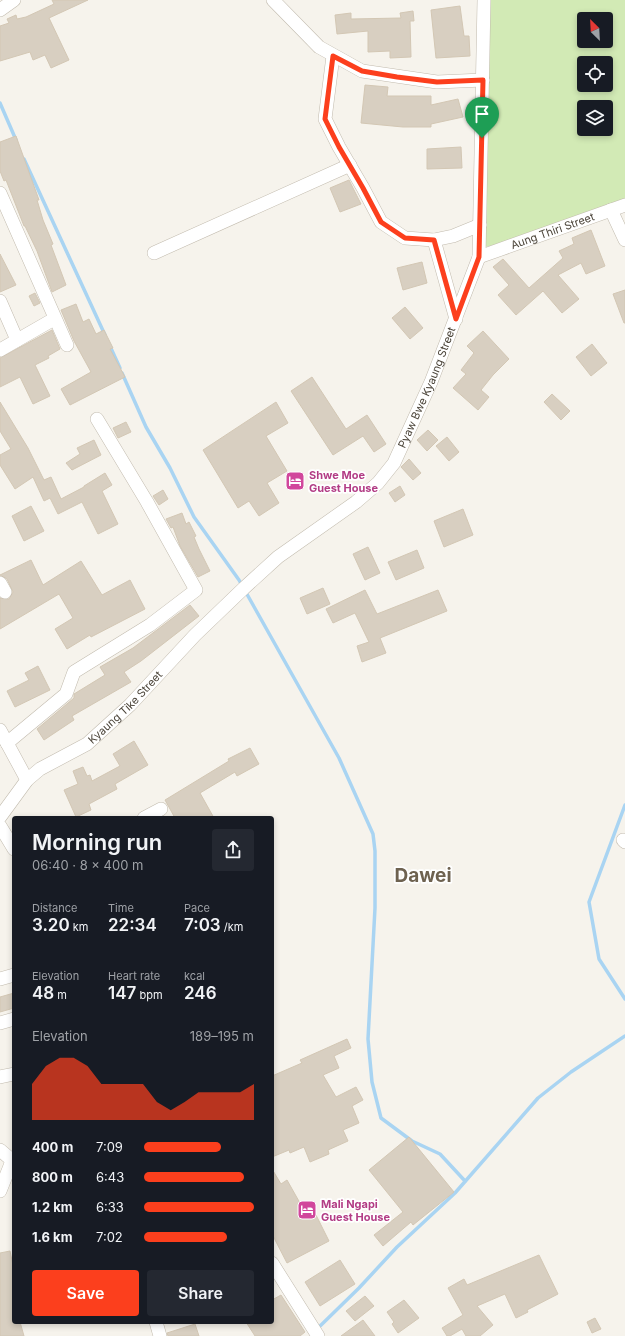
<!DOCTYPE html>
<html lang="en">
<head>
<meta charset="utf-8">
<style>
  :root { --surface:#171b24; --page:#242831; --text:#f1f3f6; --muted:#9ea1a6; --accent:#fc3f1d }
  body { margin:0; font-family:Inter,sans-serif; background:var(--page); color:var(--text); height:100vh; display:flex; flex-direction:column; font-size:15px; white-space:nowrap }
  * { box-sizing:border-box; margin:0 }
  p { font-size:13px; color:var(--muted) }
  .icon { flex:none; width:22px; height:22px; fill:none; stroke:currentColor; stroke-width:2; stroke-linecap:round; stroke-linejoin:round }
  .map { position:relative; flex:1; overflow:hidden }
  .panel { position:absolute; left:12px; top:816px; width:262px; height:508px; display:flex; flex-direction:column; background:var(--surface); border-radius:4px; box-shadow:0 2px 6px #0003 }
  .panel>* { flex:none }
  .needle { width:26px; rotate:336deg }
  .buttons { position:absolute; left:577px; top:12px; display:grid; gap:8px }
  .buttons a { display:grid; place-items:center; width:36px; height:36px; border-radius:4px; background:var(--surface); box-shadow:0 2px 6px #0003; font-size:20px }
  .pin { position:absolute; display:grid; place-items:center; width:34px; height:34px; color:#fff; margin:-41px -17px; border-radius:50% 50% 50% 0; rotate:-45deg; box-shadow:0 0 4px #0007 }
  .pin .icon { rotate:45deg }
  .round { display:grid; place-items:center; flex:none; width:42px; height:42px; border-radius:4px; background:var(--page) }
  .overview { display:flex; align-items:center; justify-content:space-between; height:68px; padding:0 20px }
  h1 { font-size:22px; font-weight:600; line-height:30px }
  .figures { display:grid; grid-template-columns:repeat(3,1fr); gap:6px; height:68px; padding:4px 20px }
  .figures div { display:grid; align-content:center }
  .figures b { font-size:17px; font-weight:600 }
  .figures small { font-size:11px; font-weight:400 }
  .figures p { font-size:11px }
  .chart { height:112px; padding:8px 20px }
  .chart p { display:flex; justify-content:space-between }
  .chart svg { width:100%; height:72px; margin-top:4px; fill:var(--accent); opacity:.7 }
  .primary-button { display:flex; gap:8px; margin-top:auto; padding:8px 20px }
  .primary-button a { flex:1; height:46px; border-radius:4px; background:var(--accent); color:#fff; font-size:16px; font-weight:600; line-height:46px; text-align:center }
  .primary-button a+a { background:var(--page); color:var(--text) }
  ul { padding:0 20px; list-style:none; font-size:13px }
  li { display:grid; grid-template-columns:64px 48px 1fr; align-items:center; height:30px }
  li i { height:10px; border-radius:5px; background:var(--accent) }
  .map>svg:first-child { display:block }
  .green { fill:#d2eab5; fill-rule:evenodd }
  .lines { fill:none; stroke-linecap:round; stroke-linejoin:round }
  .stream { stroke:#a9d4f2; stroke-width:3.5 }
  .building { fill:#d8cfc1; stroke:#d3c7b4 }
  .minor-casing { stroke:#c2bbae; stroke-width:14 }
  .minor { stroke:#fff; stroke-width:13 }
  .route-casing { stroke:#fff; stroke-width:8 }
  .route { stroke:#fc3f1d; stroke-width:5 }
  .labels { text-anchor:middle; stroke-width:3.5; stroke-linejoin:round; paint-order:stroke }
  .street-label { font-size:11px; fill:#4b4439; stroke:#fff }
  .hotel-label { font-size:11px; font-weight:bold; fill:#b23c85; stroke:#fff; text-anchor:start }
  .town-label { font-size:19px; font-weight:bold; fill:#6e6250; stroke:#fff }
</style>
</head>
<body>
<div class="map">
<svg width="625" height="1336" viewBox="0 0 625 1336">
  <rect width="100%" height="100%" fill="#f6f3ec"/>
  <path class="green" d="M487 0H625V199L500 244 485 247ZM584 19H606V41H584ZM584 63H606V85H584ZM584 107H606V129H584Z"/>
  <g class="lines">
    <g class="stream">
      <polyline points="0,103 16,140"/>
      <polyline points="24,159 105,335"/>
      <polyline points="109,344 120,368"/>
      <polyline points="122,373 146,427 170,468 194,517 239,580 339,758 373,834 375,851 375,908 368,1039 372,1082 381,1118 412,1141 440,1154 465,1181"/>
      <polyline points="625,805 589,902 599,959 625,999"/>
      <polyline points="317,1329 359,1288 397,1247 455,1193 538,1098 571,1072 625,1036"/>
    </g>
  </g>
  <g class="building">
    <polygon points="52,0 88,0 49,18 69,60 51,68 45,55 33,60 30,52 0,61 0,26 9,23 7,19 16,15 17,19 26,17 54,4"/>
    <polygon points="460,6 464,36 469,36 470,56 436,58 431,10"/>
    <polygon points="413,11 414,21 410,21 411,57 390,58 390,51 368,52 368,31 337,34 335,15 351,13 351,19 401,18 400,13"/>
    <polygon points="365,85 388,87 387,96 431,96 431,105 458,99 463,117 431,124 431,127 403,127 361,123"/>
    <polygon points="16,136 39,200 37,200 43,220 53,244 51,245 66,285 52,292 37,251 25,226 24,226 6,180 4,181 0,171 0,142"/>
    <polygon points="461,147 462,168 427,169 427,149"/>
    <polygon points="349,180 361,204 340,212 330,188"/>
    <polygon points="591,230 605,266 586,274 581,263 558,275 579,299 562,313 543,291 516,315 498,295 509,285 493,267 503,259 529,288 563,258 559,251 574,244 572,238"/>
    <polygon points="0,254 16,285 0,292"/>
    <polygon points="422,262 427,283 403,290 397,268"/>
    <polygon points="625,290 625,323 624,323 613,294"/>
    <polygon points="35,293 40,303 34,306 29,296"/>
    <polygon points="76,304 83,322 89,319 96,334 104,330 113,348 110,349 125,377 70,405 61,389 91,372 74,341 61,310"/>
    <polygon points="405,307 423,328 410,339 392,318"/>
    <polygon points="52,330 60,349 48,356 49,358 35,365 50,396 33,404 20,377 0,387 0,358"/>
    <polygon points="483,331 509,359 493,375 481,390 489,397 478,410 453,388 466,374 461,370 474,353 467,346"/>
    <polygon points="592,344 607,363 591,376 576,357"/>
    <polygon points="312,377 346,429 367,415 386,444 374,452 363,436 333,455 291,391"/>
    <polygon points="552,394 570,411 561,420 544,402"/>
    <polygon points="0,402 28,448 44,480 51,477 61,499 84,487 84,486 105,473 112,485 102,491 118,524 98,534 82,502 58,514 50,498 44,501 33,477 15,489 0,465 0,455 11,449 0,431"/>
    <polygon points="276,402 288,423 266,436 287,471 267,483 279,503 259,516 249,501 238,508 203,450"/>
    <polygon points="126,422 131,432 118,438 113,428"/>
    <polygon points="428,430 438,440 427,451 417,440"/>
    <polygon points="447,437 459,452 449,461 436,446"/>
    <polygon points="94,440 101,455 72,470 66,463 80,454 77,448"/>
    <polygon points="409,459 421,473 413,480 401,467"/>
    <polygon points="400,486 405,495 395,502 389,493"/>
    <polygon points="163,490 168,499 159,505 153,496"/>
    <polygon points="31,506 44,531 24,541 12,516"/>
    <polygon points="463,509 473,535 444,547 434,521"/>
    <polygon points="182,513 186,524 189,522 196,536 194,537 199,549 210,571 198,577 180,546 173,527 171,528 166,519"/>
    <polygon points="368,547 380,573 365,580 353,554"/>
    <polygon points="417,550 424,568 396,580 388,562"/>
    <polygon points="31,560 43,585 81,561 102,595 130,580 145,609 91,637 90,635 67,649 55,629 73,618 59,594 0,629 0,598 9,599 13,592 7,579 0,575"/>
    <polygon points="323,588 330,604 307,614 300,598"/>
    <polygon points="365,590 377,614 438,590 447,611 380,638 386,653 362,662 357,646 369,642 355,613 333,623 326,609"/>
    <polygon points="190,605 199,616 141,661 124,672 131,682 72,716 74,720 44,740 37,729 74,698 74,694 105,675 100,667 133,648"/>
    <polygon points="38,666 50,690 15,707 7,691 29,680 25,673"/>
    <polygon points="134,741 148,765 115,784 117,789 89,804 91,810 76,817 64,790 78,784 73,771 83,767 87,776 90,775 92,781 120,766 113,754"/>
    <polygon points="250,748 259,764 237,776 235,772 200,793 214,818 175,818 165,800 229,761 228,759"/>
    <polygon points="14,993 14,1008 0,1012 0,997"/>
    <polygon points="347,1039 351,1048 334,1056 339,1068 323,1075 336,1097 356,1087 363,1100 352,1106 359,1123 343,1130 348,1141 328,1150 329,1154 310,1162 304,1147 290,1153 289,1150 272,1157 272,1076 302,1063 300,1060"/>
    <polygon points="409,1137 454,1192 413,1225 411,1222 383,1246 374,1235 403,1212 369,1170"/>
    <polygon points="272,1169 281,1184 287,1180 309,1219 316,1215 329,1241 287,1263 272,1234"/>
    <polygon points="10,1251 14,1270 14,1322 20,1322 24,1336 0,1336 0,1253"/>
    <polygon points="539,1255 558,1294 527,1310 528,1312 516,1318 505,1294 477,1306 493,1325 480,1336 466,1336 462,1329 450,1336 447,1336 442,1328 463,1315 448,1288 464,1279 467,1285"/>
    <polygon points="340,1260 355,1284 320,1306 305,1282"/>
    <polygon points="281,1295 305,1332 300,1336 255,1336 246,1322 272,1322 272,1300"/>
    <polygon points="365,1296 374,1306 355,1321 346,1311"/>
    <polygon points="404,1300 419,1318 398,1333 392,1324 394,1322 387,1312"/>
    <polygon points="595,1318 601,1329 592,1333 587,1322"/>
    <polygon points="363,1320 375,1336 341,1336"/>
    <polygon points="195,1324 199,1336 168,1336 167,1333"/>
  </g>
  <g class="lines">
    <g class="minor-casing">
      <g id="minor">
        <polyline points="273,0 319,47 362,71 437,82 483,80"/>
        <polyline points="0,10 14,0"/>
        <polyline points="333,56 325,119 339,147 363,188 381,222 405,238 434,240 456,319"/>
        <polyline points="0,193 67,345"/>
        <polyline points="611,210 625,240"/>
        <polyline points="434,240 453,236 480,225"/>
        <polyline points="154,253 350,165"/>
        <path id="s1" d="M479 257 625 205"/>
        <polyline points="0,301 17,340"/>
        <polyline points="0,350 54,319"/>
        <polyline points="0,583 5,592"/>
        <polyline points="0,730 27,780"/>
        <polyline points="7,743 66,694 74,672 150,625 196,590 147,502 97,419"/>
        <path id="s2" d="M0 817 27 780 40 769 87 744 130 705 195 635 244 588 278 557 356 502 378 483 394 463 431 382 479 257 484 0"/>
        <polyline points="144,818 161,809"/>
        <polyline points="0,826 14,849"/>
        <polyline points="623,840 625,842"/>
        <polyline points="0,979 14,975"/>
        <polyline points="0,1023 14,1019"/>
        <polyline points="0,1077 14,1074"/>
        <polyline points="0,1150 14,1162"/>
        <polyline points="0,1191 12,1161"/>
        <polyline points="272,1263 318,1336"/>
        <polyline points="156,1322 160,1336"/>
      </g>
    </g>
    <use href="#minor" class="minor"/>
  </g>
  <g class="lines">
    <g class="route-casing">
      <polygon id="route" points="333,56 362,71 397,77 437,82 483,80 479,257 456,319 434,240 405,238 381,222 363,188 339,147 325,119"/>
    </g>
    <use href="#route" class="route"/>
  </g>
  <defs>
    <g id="hotel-square" transform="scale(1)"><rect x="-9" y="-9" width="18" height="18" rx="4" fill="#d1479c" stroke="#fff"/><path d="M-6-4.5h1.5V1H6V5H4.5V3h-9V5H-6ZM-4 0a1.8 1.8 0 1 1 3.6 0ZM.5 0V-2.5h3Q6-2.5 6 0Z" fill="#fff"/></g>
  </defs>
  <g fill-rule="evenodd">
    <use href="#hotel-square" x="295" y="481"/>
    <use href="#hotel-square" x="307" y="1210"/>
  </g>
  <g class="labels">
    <g class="street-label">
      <text dy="4" stroke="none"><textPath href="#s1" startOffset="78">Aung Thiri Street</textPath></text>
      <text dy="4" stroke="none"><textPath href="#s2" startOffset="616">Pyaw Bwe Kyaung Street</textPath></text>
      <text dy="4" stroke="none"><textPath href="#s2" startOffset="169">Kyaung Tike Street</textPath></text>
    </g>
    <g class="hotel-label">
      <text x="309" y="479">Shwe Moe<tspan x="309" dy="13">Guest House</tspan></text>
      <text x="321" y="1208">Mali Ngapi<tspan x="321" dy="13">Guest House</tspan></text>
    </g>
    <g class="town-label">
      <text x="423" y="882">Dawei</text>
    </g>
  </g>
</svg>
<div class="buttons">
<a><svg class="needle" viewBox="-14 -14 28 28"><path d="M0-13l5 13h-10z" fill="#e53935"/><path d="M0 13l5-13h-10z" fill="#9ea1a6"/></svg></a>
<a><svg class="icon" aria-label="locate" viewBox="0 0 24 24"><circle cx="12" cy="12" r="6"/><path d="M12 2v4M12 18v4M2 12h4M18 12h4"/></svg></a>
<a><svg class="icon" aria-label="layers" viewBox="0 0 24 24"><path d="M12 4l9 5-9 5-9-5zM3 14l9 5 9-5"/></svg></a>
</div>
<div class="pin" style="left:482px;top:138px;background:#1e9e55"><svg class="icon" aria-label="arrive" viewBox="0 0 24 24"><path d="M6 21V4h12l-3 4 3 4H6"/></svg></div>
<section class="panel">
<div class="overview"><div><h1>Morning run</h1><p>06:40 · 8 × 400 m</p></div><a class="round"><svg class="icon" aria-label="share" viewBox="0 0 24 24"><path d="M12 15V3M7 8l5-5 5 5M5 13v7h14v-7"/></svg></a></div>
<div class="figures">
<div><p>Distance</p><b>3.20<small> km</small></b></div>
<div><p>Time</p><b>22:34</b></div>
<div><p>Pace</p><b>7:03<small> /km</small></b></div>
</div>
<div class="figures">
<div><p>Elevation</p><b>48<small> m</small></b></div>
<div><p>Heart rate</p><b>147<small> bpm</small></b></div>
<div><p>kcal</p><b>246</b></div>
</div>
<div class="chart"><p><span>Elevation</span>189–195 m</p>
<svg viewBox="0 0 160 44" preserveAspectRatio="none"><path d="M0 44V22L10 11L20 6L30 6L40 11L50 22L60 22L70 22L80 22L90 33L100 38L110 33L120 27L130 27L140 27L150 27L160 22V44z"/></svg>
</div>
<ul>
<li><b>400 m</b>7:09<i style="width:70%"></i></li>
<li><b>800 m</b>6:43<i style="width:91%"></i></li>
<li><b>1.2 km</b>6:33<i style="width:100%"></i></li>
<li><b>1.6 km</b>7:02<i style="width:75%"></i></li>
</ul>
<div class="primary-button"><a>Save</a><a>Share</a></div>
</section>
</div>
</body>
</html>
